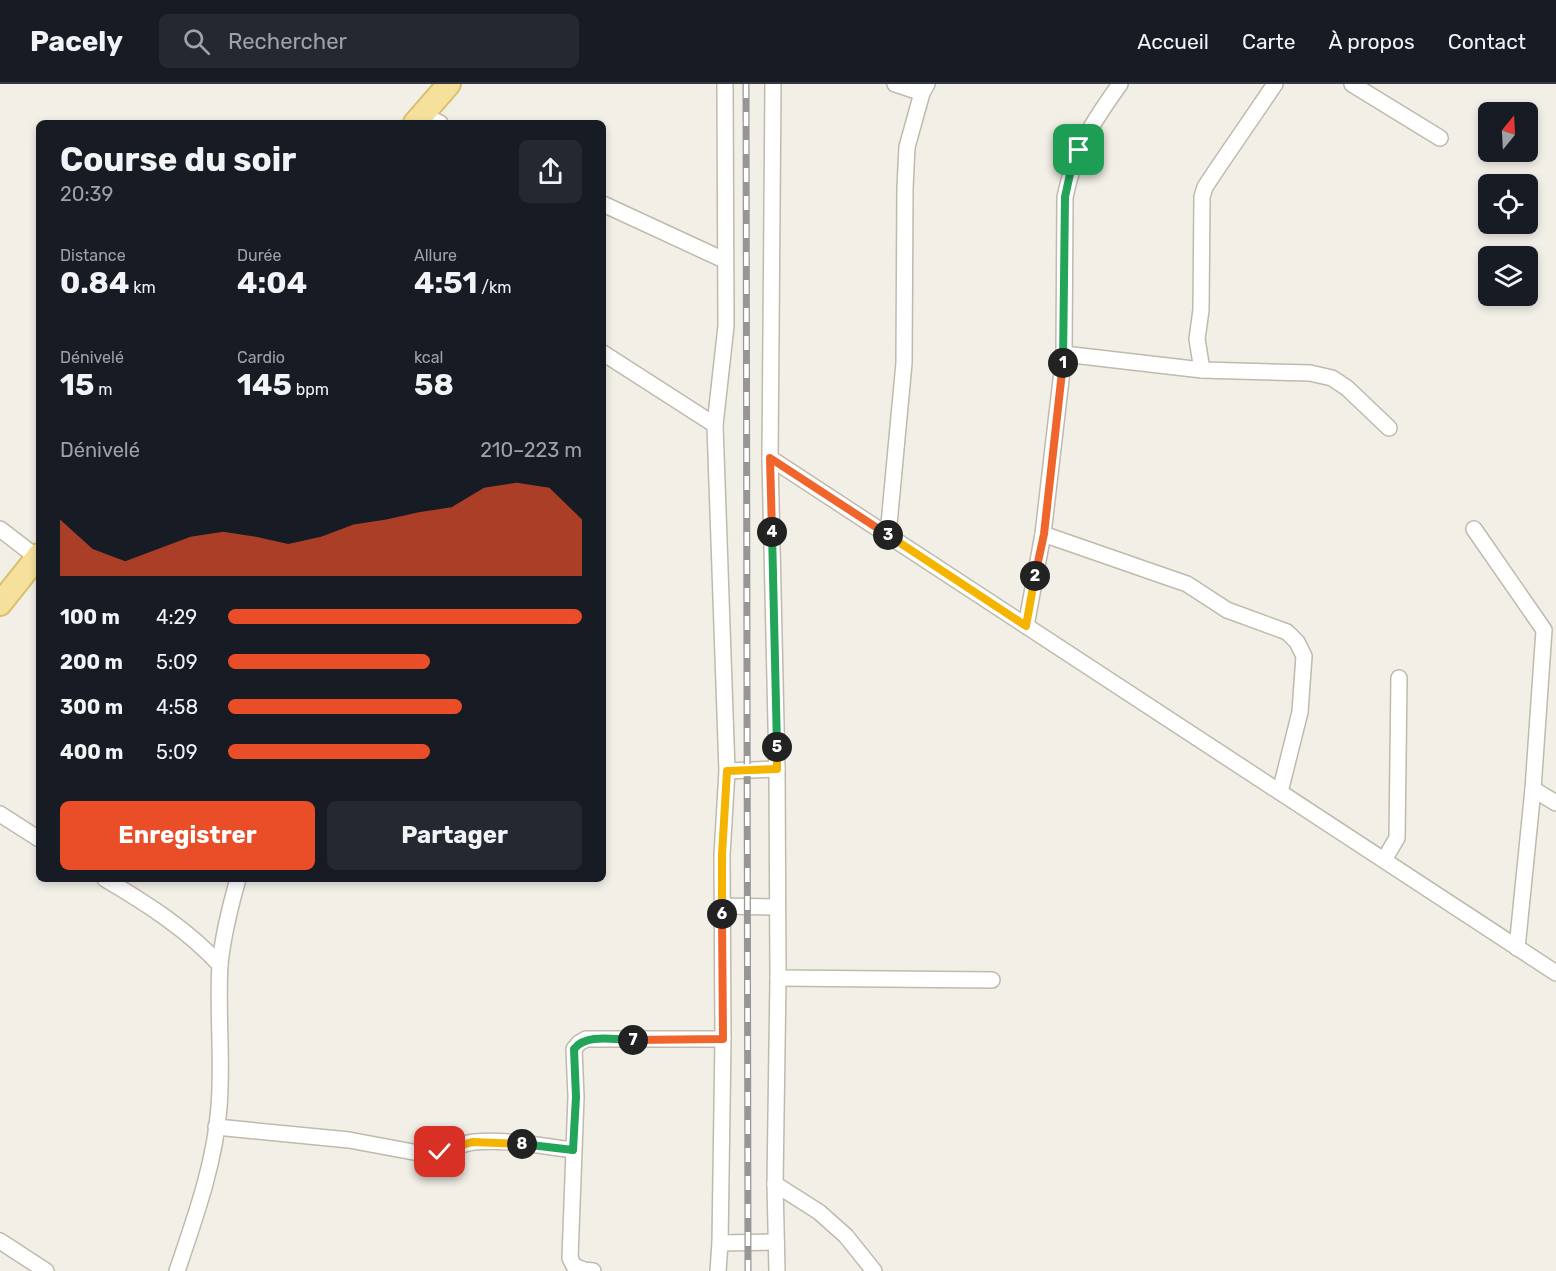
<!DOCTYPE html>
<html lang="fr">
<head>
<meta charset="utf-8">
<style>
  :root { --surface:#171b24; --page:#242831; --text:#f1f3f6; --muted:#9ea1a6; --line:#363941; --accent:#e94e28 }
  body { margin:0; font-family:Rubik,sans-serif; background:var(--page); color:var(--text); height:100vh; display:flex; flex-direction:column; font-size:22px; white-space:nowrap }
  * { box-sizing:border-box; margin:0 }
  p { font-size:20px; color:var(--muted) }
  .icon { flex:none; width:33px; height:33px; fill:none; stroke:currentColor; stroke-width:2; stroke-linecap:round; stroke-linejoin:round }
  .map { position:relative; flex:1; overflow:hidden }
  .drawer { position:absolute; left:36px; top:36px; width:570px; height:762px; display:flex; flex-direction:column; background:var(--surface); border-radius:9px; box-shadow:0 3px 9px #0003 }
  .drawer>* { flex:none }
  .needle { width:39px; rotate:18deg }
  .fabs { position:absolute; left:1478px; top:18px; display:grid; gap:12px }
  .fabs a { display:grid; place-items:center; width:60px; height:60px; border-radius:9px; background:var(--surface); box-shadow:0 3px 9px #0003; font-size:30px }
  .pin { position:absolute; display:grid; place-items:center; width:51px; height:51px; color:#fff; margin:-26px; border-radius:12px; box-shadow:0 3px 9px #0006 }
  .km { position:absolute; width:30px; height:30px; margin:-15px; border-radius:50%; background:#222; color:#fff; font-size:16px; line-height:30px; text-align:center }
  .round { display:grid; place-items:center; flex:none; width:63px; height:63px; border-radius:9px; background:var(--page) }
  .summary { display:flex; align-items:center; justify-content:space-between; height:102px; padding:0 24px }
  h1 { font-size:33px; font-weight:700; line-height:45px }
  .figures { display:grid; grid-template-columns:repeat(3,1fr); gap:9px; height:102px; padding:6px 24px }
  .figures div { display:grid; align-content:center }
  .figures b { font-size:30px; font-weight:700 }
  .figures small { font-size:16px; font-weight:400 }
  .figures p { font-size:16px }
  .chart { height:168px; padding:12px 24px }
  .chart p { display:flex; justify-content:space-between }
  .chart svg { width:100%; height:108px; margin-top:6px; fill:var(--accent); opacity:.7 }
  .action { display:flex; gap:12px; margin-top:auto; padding:12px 24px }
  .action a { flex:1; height:69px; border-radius:9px; background:var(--accent); color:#fff; font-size:24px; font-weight:700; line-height:69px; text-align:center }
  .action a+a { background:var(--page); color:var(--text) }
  ul { padding:0 24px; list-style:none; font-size:20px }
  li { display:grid; grid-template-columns:96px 72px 1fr; align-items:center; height:45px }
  li i { height:15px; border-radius:8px; background:var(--accent) }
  header { display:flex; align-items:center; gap:36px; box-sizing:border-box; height:84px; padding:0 30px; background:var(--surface); border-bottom:2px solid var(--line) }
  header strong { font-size:28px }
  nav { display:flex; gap:33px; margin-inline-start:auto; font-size:21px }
  .search { width:420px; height:54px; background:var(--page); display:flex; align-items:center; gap:15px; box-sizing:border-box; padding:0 21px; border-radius:9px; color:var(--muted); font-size:22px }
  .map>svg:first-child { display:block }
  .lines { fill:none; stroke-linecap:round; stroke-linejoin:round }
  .minor-casing { stroke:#c0baad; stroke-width:18 }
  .primary-casing { stroke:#dabf6d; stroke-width:26 }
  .minor { stroke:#fff; stroke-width:15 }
  .primary { stroke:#f6e19c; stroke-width:22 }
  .rail-casing { stroke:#969696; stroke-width:7 }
  .rail { stroke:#fff; stroke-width:4.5; stroke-dasharray:14; stroke-linecap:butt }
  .split-1-casing { stroke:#fff; stroke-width:12 }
  .split-2-casing { stroke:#fff; stroke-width:12 }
  .split-3-casing { stroke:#fff; stroke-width:12 }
  .split-4-casing { stroke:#fff; stroke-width:12 }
  .split-5-casing { stroke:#fff; stroke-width:12 }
  .split-6-casing { stroke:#fff; stroke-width:12 }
  .split-7-casing { stroke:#fff; stroke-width:12 }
  .split-8-casing { stroke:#fff; stroke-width:12 }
  .split-9-casing { stroke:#fff; stroke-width:12 }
  .split-1 { stroke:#22a559; stroke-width:8 }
  .split-2 { stroke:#f0652b; stroke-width:8 }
  .split-3 { stroke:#f5b400; stroke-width:8 }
  .split-4 { stroke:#f0652b; stroke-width:8 }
  .split-5 { stroke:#22a559; stroke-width:8 }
  .split-6 { stroke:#f5b400; stroke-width:8 }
  .split-7 { stroke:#f0652b; stroke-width:8 }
  .split-8 { stroke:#22a559; stroke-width:8 }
  .split-9 { stroke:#f5b400; stroke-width:8 }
</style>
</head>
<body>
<header>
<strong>Pacely</strong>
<div class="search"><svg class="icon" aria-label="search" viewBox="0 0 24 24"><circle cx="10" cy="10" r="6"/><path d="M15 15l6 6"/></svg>Rechercher</div>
<nav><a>Accueil</a><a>Carte</a><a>À propos</a><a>Contact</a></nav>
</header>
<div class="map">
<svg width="1556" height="1187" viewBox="0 0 1556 1187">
  <rect width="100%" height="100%" fill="#f2efe7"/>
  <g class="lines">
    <g class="minor-casing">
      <g id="minor">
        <polyline points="773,0 770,374 777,685 778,894 775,1100 777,1187"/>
        <polyline points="895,0 922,9"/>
        <polyline points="1352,0 1440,54"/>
        <polyline points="422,31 440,39"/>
        <polyline points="603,120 724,176"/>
        <polyline points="603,269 715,341"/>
        <polyline points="1064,270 1202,286 1310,289 1332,294 1347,304 1389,344"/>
        <polyline points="1202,286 1197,255 1201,226 1202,113 1205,103 1219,82 1275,0"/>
        <polyline points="770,374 1556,889"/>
        <polyline points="0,445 39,475"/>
        <polyline points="1474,445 1544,546 1533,705 1517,864"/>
        <polyline points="1043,450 1187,500 1227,526 1287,548 1297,558 1304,572 1300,628 1280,708"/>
        <polyline points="888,451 904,279 905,104 907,63 922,9 927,0"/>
        <path d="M1026 542 1043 450 1064 270 1065 113C1075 65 1092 39 1120 0"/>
        <polyline points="727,687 777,685"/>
        <polyline points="1533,705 1556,719"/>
        <polyline points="0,730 39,755"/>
        <polyline points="1384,776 1397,754 1399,594"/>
        <path d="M105 795C146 819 188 846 220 881"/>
        <polyline points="722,822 777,823"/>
        <polyline points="778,894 992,896"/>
        <path d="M216 1043 349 1056 424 1070C441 1071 457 1060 474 1058 506 1055 541 1062 573 1066"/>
        <polyline points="775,1100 819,1128 846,1152 874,1187"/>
        <polyline points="0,1157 46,1187"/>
        <polyline points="720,1159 776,1158"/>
        <path d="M177 1187C195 1134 215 1079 219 1023 223 976 217 928 220 880 223 852 230 823 238 795"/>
        <polyline points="593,1187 584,1186 574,1182 570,1174 576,1013 574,965 579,959 586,955 723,955"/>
        <polyline points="718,1187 720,1159 723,955 722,771 727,687 715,341 726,242 725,0"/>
      </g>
    </g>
    <g class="primary-casing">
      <g id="primary">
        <polyline points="415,39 449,0"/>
        <polyline points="0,520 39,471"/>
      </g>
    </g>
    <use href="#minor" class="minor"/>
    <use href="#primary" class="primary"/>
    <g class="rail-casing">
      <polyline id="rail" points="746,0 748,1187"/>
    </g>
    <use href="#rail" class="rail"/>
  </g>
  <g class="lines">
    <g class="split-1-casing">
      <polyline id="split-1" points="1063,279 1065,113 1070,90 1079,66"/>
    </g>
    <g class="split-2-casing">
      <polyline id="split-2" points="1035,492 1044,450 1063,279"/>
    </g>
    <g class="split-3-casing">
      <polyline id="split-3" points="888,451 1026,542 1035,492"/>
    </g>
    <g class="split-4-casing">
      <polyline id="split-4" points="772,448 770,374 888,451"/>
    </g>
    <g class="split-5-casing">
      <polyline id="split-5" points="772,448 777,663"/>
    </g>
    <g class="split-6-casing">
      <polyline id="split-6" points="722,830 722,771 727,687 777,685 777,663"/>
    </g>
    <g class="split-7-casing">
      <polyline id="split-7" points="633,956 723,955 722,830"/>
    </g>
    <g class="split-8-casing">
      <path id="split-8" d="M522 1060 573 1066 576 1013 574 965C586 949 615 956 633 956"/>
    </g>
    <g class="split-9-casing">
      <polyline id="split-9" points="440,1068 472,1058 522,1060"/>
    </g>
    <use href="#split-1" class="split-1"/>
    <use href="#split-2" class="split-2"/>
    <use href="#split-3" class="split-3"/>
    <use href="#split-4" class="split-4"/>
    <use href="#split-5" class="split-5"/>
    <use href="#split-6" class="split-6"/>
    <use href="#split-7" class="split-7"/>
    <use href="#split-8" class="split-8"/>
    <use href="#split-9" class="split-9"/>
  </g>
</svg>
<div class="fabs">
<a><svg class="needle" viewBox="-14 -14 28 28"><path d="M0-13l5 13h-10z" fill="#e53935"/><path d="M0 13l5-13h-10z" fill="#9ea1a6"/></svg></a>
<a><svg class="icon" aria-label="locate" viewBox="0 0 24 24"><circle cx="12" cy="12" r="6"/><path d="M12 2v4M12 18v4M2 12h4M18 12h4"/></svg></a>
<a><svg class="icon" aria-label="layers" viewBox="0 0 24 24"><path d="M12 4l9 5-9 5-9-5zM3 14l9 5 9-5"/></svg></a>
</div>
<div class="pin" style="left:1079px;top:66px;background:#1e9e55"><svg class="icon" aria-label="arrive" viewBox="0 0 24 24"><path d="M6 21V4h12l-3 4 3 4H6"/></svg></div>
<div class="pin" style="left:440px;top:1068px;background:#d93025"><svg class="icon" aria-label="check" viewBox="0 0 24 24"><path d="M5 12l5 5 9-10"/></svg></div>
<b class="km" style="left:1063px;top:279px">1</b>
<b class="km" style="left:1035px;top:492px">2</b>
<b class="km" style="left:888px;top:451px">3</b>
<b class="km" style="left:772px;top:448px">4</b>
<b class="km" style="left:777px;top:663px">5</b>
<b class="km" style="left:722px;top:830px">6</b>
<b class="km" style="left:633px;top:956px">7</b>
<b class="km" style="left:522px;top:1060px">8</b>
<section class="drawer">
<div class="summary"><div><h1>Course du soir</h1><p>20:39</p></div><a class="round"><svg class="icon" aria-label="share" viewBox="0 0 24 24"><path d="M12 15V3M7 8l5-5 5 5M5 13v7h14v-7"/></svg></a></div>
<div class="figures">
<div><p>Distance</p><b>0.84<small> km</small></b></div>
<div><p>Durée</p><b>4:04</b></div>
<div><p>Allure</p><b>4:51<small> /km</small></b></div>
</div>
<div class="figures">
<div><p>Dénivelé</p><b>15<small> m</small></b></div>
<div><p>Cardio</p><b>145<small> bpm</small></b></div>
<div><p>kcal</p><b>58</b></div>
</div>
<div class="chart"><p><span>Dénivelé</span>210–223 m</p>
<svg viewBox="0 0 160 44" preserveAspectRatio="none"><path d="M0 44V21L10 33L20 38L30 33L40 28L50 26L60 28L70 31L80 28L90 23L100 21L110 18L120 16L130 8L140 6L150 8L160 21V44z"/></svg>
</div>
<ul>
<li><b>100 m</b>4:29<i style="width:100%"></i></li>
<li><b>200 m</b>5:09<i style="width:57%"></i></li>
<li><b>300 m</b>4:58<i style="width:66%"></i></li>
<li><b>400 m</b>5:09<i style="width:57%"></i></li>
</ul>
<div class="action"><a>Enregistrer</a><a>Partager</a></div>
</section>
</div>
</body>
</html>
